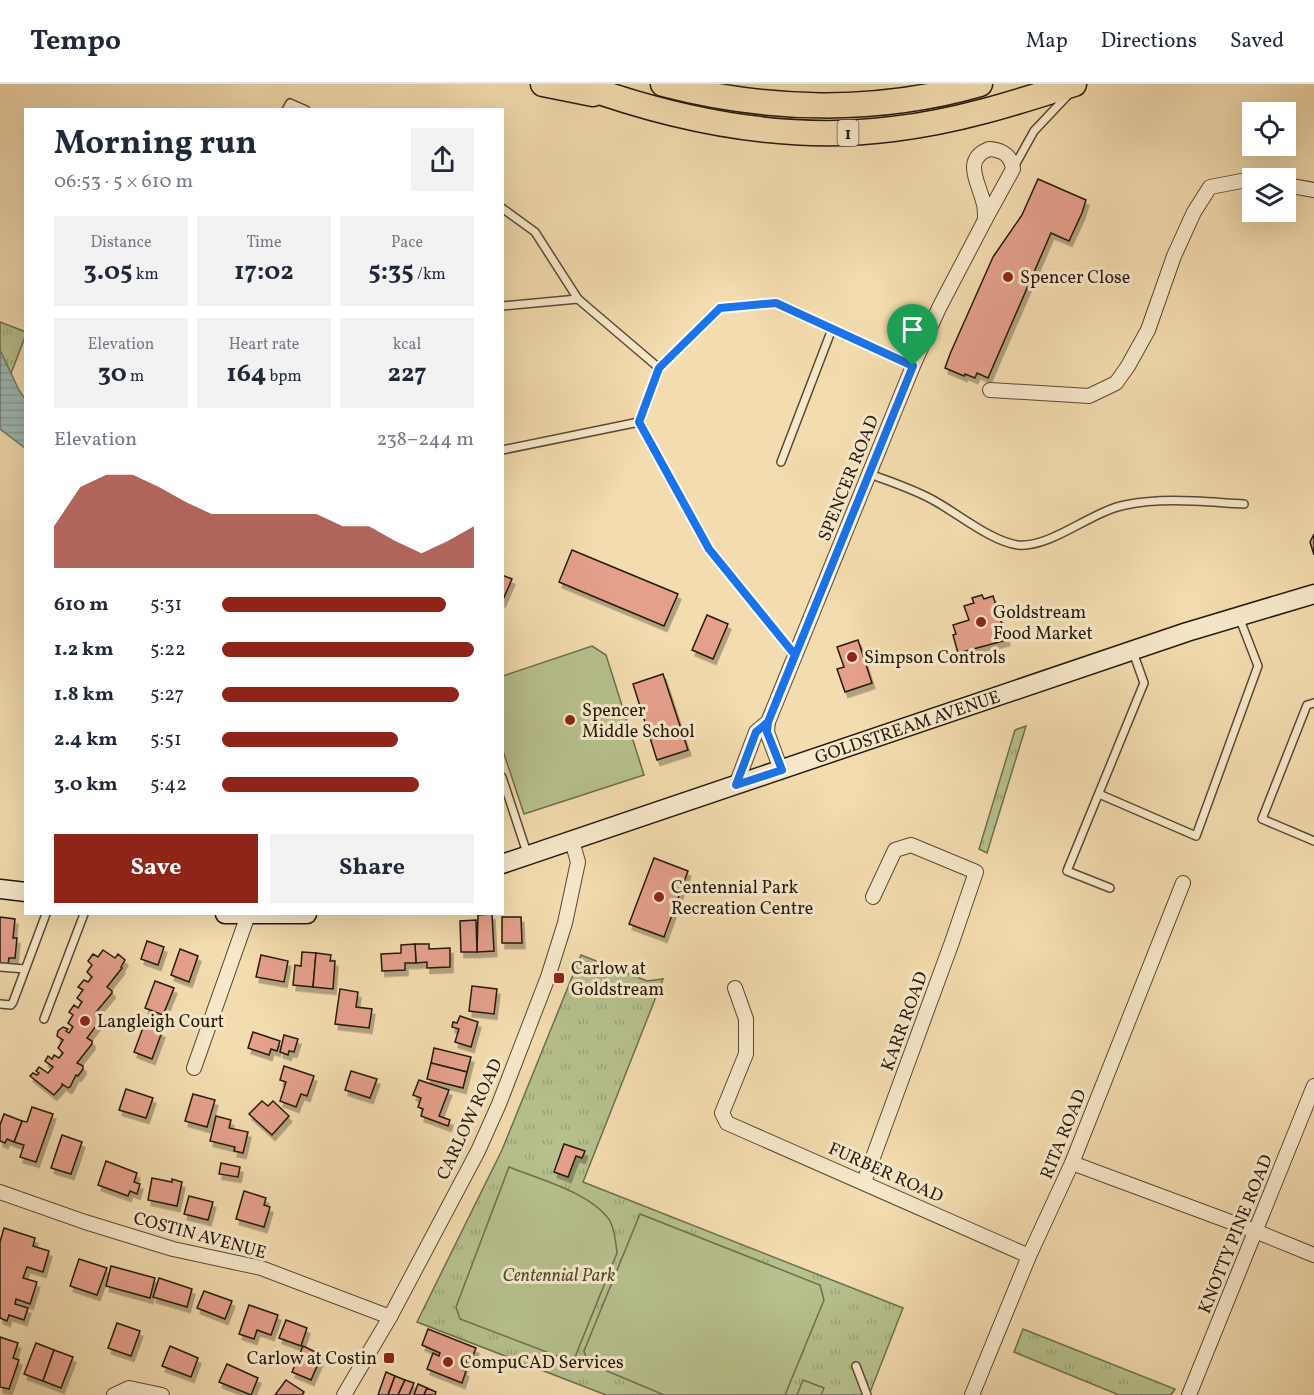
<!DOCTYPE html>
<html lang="en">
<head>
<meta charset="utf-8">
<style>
  :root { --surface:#fff; --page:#f2f2f3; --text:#1f2937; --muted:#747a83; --line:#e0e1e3; --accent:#8f2418 }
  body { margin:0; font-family:Vollkorn,serif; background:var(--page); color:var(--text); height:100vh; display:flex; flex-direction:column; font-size:22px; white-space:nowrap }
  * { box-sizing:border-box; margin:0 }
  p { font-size:20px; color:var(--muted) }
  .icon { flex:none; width:33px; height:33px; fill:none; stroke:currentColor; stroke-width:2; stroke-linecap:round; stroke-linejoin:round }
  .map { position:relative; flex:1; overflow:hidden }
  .side { position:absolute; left:24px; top:24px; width:480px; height:807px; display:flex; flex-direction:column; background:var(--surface); border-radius:0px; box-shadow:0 6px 24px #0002 }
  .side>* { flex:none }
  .buttons { position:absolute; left:1242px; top:18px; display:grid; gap:12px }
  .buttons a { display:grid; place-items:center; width:54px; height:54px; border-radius:0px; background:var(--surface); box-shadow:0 6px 24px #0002; font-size:30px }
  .pin { position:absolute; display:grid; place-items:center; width:51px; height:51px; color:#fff; margin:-62px -26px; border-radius:50% 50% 50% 0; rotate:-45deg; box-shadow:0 0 6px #0007 }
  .pin .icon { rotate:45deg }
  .round { display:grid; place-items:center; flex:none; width:63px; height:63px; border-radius:0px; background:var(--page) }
  .head { display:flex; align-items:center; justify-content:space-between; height:102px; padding:0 30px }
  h1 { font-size:33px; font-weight:700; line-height:45px }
  .figures { display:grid; grid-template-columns:repeat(3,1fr); gap:9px; height:102px; padding:6px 30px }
  .figures div { display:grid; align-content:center; border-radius:0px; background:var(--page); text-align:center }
  .figures b { font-size:26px; font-weight:700 }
  .figures small { font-size:16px; font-weight:400 }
  .figures p { font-size:16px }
  .chart { height:168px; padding:12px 30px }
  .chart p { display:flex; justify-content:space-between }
  .chart svg { width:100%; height:108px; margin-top:6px; fill:var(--accent); opacity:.7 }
  .cta { display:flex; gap:12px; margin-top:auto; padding:12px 30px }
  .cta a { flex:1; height:69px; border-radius:0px; background:var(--accent); color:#fff; font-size:24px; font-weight:700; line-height:69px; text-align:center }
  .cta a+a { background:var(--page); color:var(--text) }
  ul { padding:0 30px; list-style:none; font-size:20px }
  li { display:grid; grid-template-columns:96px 72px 1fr; align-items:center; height:45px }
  li i { height:15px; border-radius:8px; background:var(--accent) }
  header { display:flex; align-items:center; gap:36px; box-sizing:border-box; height:84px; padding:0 30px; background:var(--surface); border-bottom:2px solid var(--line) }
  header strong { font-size:28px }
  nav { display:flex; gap:33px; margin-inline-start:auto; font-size:21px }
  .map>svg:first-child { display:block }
  .grass { fill:url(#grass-tufts); stroke:#6e6e4c; stroke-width:1.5 }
  .pitch { fill:#b7c18d; stroke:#6e6e4c; stroke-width:1.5 }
  .water { fill:url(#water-rules); stroke:#6d7a6f; stroke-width:1.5 }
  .building { fill:#e5a08c; stroke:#251a0a; stroke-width:1.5; filter:url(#shadow) }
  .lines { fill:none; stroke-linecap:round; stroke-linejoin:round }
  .service-casing { stroke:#584a33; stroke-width:10 }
  .minor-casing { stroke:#584a33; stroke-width:16 }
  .secondary-casing { stroke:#251a0a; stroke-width:21 }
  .motorway-casing { stroke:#251a0a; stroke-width:27 }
  .service { stroke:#f7e8cb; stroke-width:7 }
  .minor { stroke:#f7e8cb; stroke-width:14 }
  .secondary { stroke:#f7e8cb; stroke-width:18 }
  .motorway { stroke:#f3dcaf; stroke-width:24 }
  .route-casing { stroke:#fff; stroke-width:12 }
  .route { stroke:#1a73e8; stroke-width:8 }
  .poi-dot { fill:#8f2418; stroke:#f7e8cb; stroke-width:2 }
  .labels { text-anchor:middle; stroke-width:6; stroke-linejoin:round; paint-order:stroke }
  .shield { fill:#f7e8cb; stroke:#645844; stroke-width:1.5 }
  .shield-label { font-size:16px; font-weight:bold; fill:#251a0a }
  .poi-label { font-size:18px; fill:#251a0a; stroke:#f7e8cb; text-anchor:start }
  .street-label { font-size:18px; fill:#251a0a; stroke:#f7e8cb }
  .park-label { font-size:18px; font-style:italic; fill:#514c31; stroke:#f7e8cb }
</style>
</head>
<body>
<header>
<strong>Tempo</strong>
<nav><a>Map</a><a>Directions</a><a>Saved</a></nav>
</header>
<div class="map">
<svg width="1314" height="1311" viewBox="0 0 1314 1311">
  <defs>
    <pattern id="grass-tufts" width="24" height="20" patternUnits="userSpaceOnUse" patternTransform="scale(1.5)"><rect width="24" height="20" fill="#b7c18d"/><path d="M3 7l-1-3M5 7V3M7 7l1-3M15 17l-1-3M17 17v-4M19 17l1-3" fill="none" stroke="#9da578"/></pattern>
    <pattern id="water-rules" width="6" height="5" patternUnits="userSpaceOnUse" patternTransform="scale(1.5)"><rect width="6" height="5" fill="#9dbab3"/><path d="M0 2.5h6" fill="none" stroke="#879f99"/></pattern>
    <filter id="shadow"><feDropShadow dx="3" dy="5.5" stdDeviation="0" flood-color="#0004"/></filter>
  </defs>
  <rect width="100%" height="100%" fill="#f3dcaf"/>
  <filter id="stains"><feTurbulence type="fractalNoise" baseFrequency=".00333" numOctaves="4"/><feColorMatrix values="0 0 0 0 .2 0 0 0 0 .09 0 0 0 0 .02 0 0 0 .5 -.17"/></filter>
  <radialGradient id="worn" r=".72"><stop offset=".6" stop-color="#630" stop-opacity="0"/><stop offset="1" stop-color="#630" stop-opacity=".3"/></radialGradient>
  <g class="grass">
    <polygon points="0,238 26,248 25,253 0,318"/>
    <polygon points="1026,642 987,769 979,765 1015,646"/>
    <polygon points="581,871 647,897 663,895 583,1098 903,1224 869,1311 606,1311 417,1238 502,1066"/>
    <polygon points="1023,1245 1175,1305 1171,1311 1119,1311 1014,1268"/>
  </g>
  <g class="pitch">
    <polygon points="592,562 606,571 644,691 524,730 503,667 503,592"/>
    <path d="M509 1083C539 1095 592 1109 610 1137 615 1147 616 1159 617 1169L573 1278 460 1235 456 1223Z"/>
    <polygon points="640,1130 820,1201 824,1216 785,1311 664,1311 588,1279 584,1267"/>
    <polygon points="803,1296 824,1304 821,1311 797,1311"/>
  </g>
  <polygon class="water" points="0,266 19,306 25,315 25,364 0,345"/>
  <g class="building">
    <polygon points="1038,95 1086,116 1082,129 1069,157 1051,149 988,294 977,289 975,294 965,290 964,292 945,284 950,270 993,173 1022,131"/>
    <polygon points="1314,450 1314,471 1310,458"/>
    <polygon points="572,466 678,510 664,542 559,498"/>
    <polygon points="502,491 512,495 502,518"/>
    <polygon points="982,511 984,515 993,512 1007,556 958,569 953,551 956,550 953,541 969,536 964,522 974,519 972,514"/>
    <polygon points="707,531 728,540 713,575 692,566"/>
    <polygon points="858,556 872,599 845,608 837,585 844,583 837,563"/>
    <polygon points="663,590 688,666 657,676 633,600"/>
    <polygon points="654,774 688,787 664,853 629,840"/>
    <polygon points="492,830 494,867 477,868 478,831"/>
    <polygon points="0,833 15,835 13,854 17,854 15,874 9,874 8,880 0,879"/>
    <polygon points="502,833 521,833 522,859 502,859"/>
    <polygon points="476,836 477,868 461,868 460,837"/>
    <polygon points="147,857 164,863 158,881 141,875"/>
    <polygon points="415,860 429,860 429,865 450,864 450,883 427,884 427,878 416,879"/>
    <polygon points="415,860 416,879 405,879 405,886 382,887 381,870 401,869 401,861"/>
    <polygon points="180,865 198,872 189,898 171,891"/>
    <polygon points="103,866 115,874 118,870 125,876 121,883 122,884 107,903 112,907 112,909 96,928 102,932 102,934 87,954 92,957 92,960 77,979 83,982 83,985 78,992 76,991 70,1003 68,1004 62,1000 62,1002 54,1011 30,992 33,989 37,991 39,989 36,987 39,983 48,989 53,983 45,977 48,972 52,975 54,971 59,974 63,969 58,964 63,956 57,952 58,947 63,943 68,945 66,947 69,949 73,943 68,939 73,931 69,928 74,921 78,924 82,918 77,914 83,906 78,903 84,896 88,898 92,893 87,888 92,881 88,877 93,870 98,873"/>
    <polygon points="302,868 316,869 313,903 293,901 295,881 301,882"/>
    <polygon points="316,869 331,871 330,877 335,877 333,905 313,903"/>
    <polygon points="261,871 288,877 284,898 256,893"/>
    <polygon points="155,897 174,904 163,931 145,924"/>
    <polygon points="472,902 497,905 494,930 469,927"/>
    <polygon points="340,905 358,908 356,923 372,925 369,944 335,940"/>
    <polygon points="460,932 478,938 471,963 455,958 459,945 452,943 453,938 457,939"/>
    <polygon points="144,941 162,948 152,975 134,968"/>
    <polygon points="253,948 280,957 277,967 271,965 269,971 248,964"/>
    <polygon points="284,951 298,955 294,968 289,967 288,971 280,968"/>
    <polygon points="434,964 471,973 467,988 431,979"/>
    <polygon points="431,979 467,988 463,1004 427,995"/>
    <polygon points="284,982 314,992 307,1012 301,1010 296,1023 280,1017 286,998 280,996"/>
    <polygon points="351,987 377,995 370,1014 345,1006"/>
    <polygon points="419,996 449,1006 439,1032 450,1036 448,1042 421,1032 423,1025 418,1023 421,1014 413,1011"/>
    <polygon points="126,1005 153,1014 146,1034 119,1026"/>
    <polygon points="193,1010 215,1016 207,1043 185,1037"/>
    <polygon points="262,1017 268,1022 273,1017 289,1032 272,1051 249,1030"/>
    <polygon points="32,1023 53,1030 36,1078 20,1073 24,1061 14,1058 22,1037 27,1038"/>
    <polygon points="4,1030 22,1037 14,1058 7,1055 5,1059 0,1057 0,1041"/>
    <polygon points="216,1032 231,1036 229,1044 248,1048 243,1069 234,1067 235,1063 210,1057"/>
    <polygon points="62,1051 82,1058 71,1090 51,1084"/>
    <polygon points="564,1060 585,1067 582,1074 576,1072 568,1093 554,1088"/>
    <polygon points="106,1077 137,1089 134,1098 140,1100 137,1110 130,1107 128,1112 98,1101"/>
    <polygon points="221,1079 240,1083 238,1093 219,1090"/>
    <polygon points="152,1094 172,1098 172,1095 182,1098 177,1122 148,1116"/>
    <polygon points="244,1107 266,1114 264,1121 270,1123 264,1143 236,1135"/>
    <polygon points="189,1112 213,1118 208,1136 184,1130"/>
    <polygon points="4,1144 35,1154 33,1162 49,1167 43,1188 27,1183 23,1194 37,1198 30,1220 16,1215 15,1220 28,1224 24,1236 9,1231 7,1237 0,1234 0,1158"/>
    <polygon points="79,1175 107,1184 97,1211 70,1202"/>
    <polygon points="111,1182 155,1194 150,1214 106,1202"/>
    <polygon points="159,1194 192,1205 187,1223 153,1213"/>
    <polygon points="204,1207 232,1217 225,1235 197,1224"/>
    <polygon points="249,1221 278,1231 271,1251 257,1246 254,1255 239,1250"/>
    <polygon points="286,1236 307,1244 301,1262 279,1254"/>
    <polygon points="117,1239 140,1247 131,1272 108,1264"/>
    <polygon points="428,1245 476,1264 472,1274 468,1273 463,1286 466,1287 462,1299 427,1285 433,1269 439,1272 440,1269 422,1261"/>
    <polygon points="0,1253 18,1259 13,1274 19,1276 9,1305 0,1303"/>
    <polygon points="36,1259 54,1266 43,1297 24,1290"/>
    <polygon points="170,1262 198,1274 191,1293 162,1282"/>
    <polygon points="303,1262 322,1271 311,1296 292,1288"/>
    <polygon points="54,1266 73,1273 61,1304 43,1297"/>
    <polygon points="227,1280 258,1294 251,1311 219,1298"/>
    <polygon points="386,1288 395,1292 388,1311 378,1311"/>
    <polygon points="395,1292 405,1296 398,1311 388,1311"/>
    <polygon points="286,1296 304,1308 302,1311 275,1311"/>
    <polygon points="405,1296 414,1299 409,1311 398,1311"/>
    <polygon points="418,1300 427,1304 424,1311 414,1311"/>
    <polygon points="427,1304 436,1308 435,1311 424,1311"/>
  </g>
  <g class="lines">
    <g class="service-casing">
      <g id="service">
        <polyline points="286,26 290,19 306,26"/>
        <polyline points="1014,83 1034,47 1068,11"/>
        <polyline points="502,124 535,148 578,215"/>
        <polyline points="502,222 578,215 659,284"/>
        <polyline points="502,366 639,338"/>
        <polyline points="781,378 832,245"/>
        <path d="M870 390C891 398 913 405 933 416 957 429 992 458 1018 461 1051 464 1090 428 1125 421 1164 413 1205 418 1244 420"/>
        <polyline points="795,571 709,465 639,338 659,284 720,224 776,219 913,282"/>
        <polyline points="1314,619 1307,621 1262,735 1314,757"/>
        <polyline points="502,693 527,769"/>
        <polyline points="1099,710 1196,752 1258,582 1239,533"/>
        <polyline points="1110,804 1067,787 1144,599 1133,568"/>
        <polyline points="0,883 25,885"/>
        <polyline points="0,920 11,921 13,918 46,830"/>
        <polyline points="44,935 84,830"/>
        <polyline points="856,1282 867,1311"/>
      </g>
    </g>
    <g class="minor-casing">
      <g id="minor">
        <path d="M989 65C1003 66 1011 71 1013 85L985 136C985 131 985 125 984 121 980 100 961 76 989 65Z"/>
        <polyline points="1286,101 1314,106"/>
        <polyline points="990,306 1089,312 1116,299 1128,282 1148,246 1174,172 1194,128 1210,103 1252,95"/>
        <polyline points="781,686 767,648 768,638 913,282 939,224 985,136"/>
        <polyline points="736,701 756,648 768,638"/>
        <polyline points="735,904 746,935 746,970 722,1029 727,1039 1029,1172"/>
        <polyline points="194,984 248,831"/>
        <polyline points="1072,1079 1255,1147 1314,1171"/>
        <polyline points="864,1098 952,858 976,788 911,761 895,766 873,813"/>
        <polyline points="0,1108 85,1138 173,1165 261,1184 390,1233"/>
        <polyline points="114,1311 129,1304 162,1311"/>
        <polyline points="344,1311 390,1233 478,1067 499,1020 548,893 565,839 578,778 572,757"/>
        <polyline points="972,1311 1029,1172 1072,1079 1183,799"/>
        <polyline points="1189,1311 1314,1002"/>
      </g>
    </g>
    <g class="secondary-casing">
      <g id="secondary">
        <path id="s1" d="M502 780 1187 548 1314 510"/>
        <polyline points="0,805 26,808"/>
        <polyline points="225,830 307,830"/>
      </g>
    </g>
    <g class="motorway-casing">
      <g id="motorway">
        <polyline points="543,0 593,10"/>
        <path d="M577 0C678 37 785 59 893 45 955 38 1015 19 1074 0"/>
        <path d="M663 0C766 27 876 30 980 0"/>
      </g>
    </g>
    <use href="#service" class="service"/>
    <use href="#minor" class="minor"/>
    <use href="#secondary" class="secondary"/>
    <use href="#motorway" class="motorway"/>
  </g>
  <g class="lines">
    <g class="route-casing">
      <polyline id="route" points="913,282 776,219 720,224 659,284 639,338 709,465 795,571 768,638 767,648 782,686 736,701 756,648 768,638 913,282"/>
    </g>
    <use href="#route" class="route"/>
  </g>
  <g class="poi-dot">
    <circle cx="1008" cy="193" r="6"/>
    <circle cx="981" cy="538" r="6"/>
    <circle cx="852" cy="573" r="6"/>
    <circle cx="570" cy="636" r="6"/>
    <circle cx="659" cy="813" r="6"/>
    <rect x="553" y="888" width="12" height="12" rx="3"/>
    <circle cx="85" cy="937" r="6"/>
    <rect x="383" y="1268" width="12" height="12" rx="3"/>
    <circle cx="448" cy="1278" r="6"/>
  </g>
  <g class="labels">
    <rect class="shield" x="837.5" y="36" width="21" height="26" rx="4.5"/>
    <g class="shield-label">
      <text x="848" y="55">1</text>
    </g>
    <g class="poi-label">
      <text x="1020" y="199">Spencer Close</text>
      <text x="993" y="534">Goldstream<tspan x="993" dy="21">Food Market</tspan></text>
      <text x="864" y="579">Simpson Controls</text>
      <text x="582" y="632">Spencer<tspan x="582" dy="21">Middle School</tspan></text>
      <text x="671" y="809">Centennial Park<tspan x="671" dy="21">Recreation Centre</tspan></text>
      <text x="571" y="890">Carlow at<tspan x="571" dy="21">Goldstream</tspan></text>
      <text x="97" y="943">Langleigh Court</text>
      <text x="377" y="1280" text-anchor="end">Carlow at Costin</text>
      <text x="460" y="1284">CompuCAD Services</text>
    </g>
    <g class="street-label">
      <text transform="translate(848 394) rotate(-68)" y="6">SPENCER ROAD</text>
      <text dy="6" stroke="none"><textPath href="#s1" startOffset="428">GOLDSTREAM AVENUE</textPath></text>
      <text transform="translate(904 937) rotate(-70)" y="6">KARR ROAD</text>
      <text transform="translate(469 1035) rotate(-65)" y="6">CARLOW ROAD</text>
      <text transform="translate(1063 1050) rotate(-68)" y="6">RITA ROAD</text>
      <text transform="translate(886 1088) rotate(24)" y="6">FURBER ROAD</text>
      <text transform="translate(1235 1150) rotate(-68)" y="6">KNOTTY PINE ROAD</text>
      <text transform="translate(200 1151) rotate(15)" y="6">COSTIN AVENUE</text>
    </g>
    <g class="park-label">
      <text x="559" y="1197">Centennial Park</text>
    </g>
  </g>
  <rect width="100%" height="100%" filter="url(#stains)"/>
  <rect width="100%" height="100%" fill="url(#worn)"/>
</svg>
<div class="buttons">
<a><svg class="icon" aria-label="locate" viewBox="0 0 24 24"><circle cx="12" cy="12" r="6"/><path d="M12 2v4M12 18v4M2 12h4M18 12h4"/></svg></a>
<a><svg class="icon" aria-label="layers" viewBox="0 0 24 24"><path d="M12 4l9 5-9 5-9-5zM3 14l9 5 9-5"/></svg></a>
</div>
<div class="pin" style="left:913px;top:282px;background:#1e9e55"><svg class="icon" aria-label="arrive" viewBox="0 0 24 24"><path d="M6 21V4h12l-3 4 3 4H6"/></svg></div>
<section class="side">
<div class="head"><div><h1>Morning run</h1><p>06:53 · 5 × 610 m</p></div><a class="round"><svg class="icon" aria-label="share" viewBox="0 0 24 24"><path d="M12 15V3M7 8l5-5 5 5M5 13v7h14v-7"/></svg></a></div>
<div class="figures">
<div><p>Distance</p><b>3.05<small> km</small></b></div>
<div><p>Time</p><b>17:02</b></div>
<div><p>Pace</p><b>5:35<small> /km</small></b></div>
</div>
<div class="figures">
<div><p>Elevation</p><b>30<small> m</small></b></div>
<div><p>Heart rate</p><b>164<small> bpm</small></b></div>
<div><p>kcal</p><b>227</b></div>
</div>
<div class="chart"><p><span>Elevation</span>238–244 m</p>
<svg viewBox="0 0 160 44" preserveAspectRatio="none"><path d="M0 44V27L10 11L20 6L30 6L40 11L50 17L60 22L70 22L80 22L90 22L100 22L110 27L120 27L130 33L140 38L150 33L160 27V44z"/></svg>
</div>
<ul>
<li><b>610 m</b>5:31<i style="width:89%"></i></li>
<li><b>1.2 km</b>5:22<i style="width:100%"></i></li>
<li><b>1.8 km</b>5:27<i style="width:94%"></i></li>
<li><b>2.4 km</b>5:51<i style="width:70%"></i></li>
<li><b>3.0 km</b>5:42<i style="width:78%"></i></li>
</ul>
<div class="cta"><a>Save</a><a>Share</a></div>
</section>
</div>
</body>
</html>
